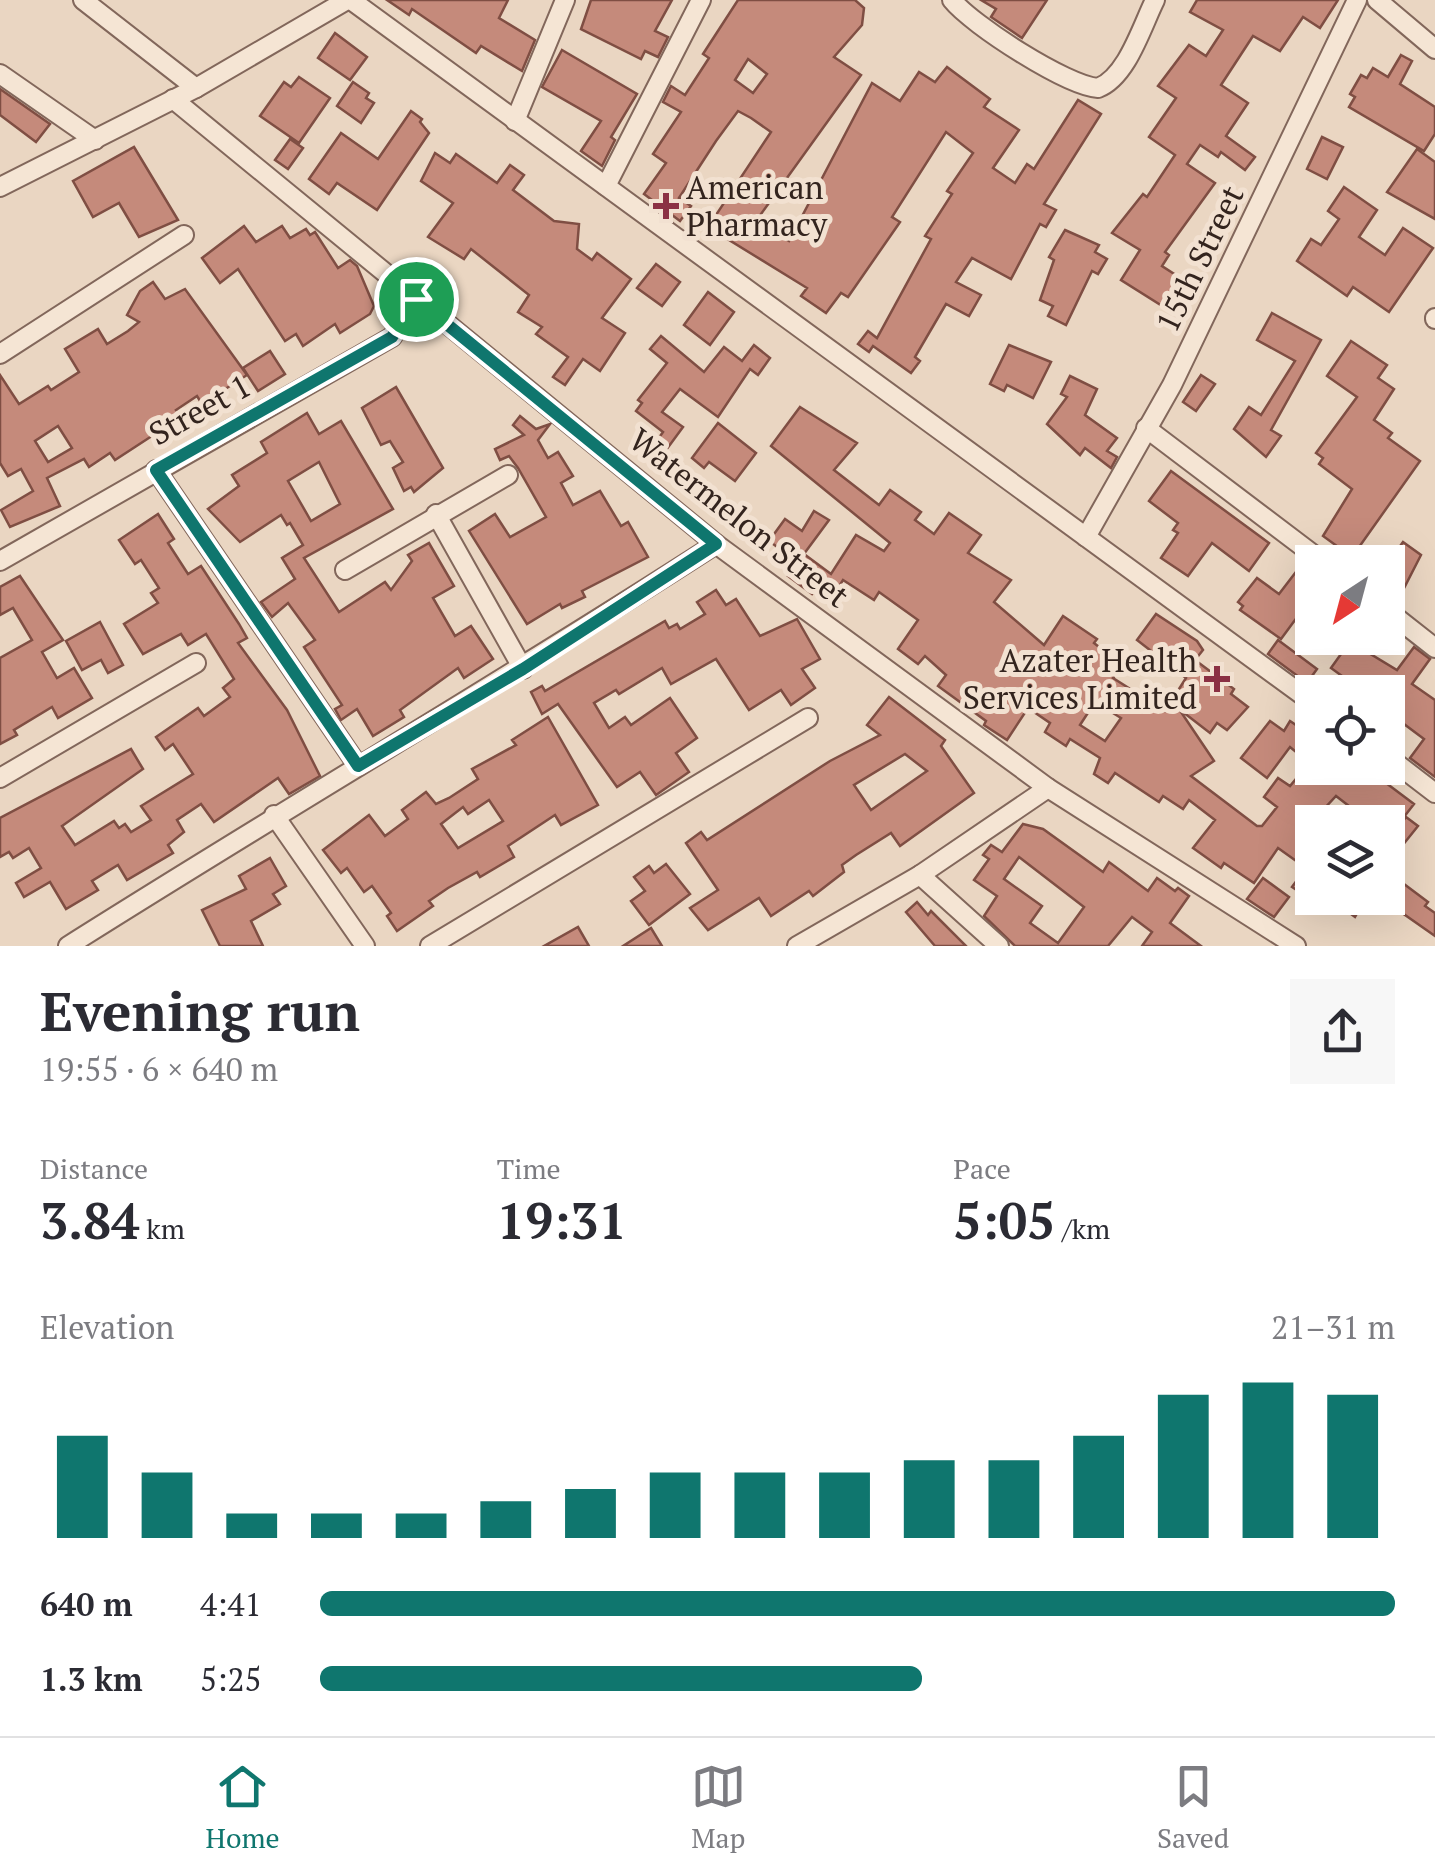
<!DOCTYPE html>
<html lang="en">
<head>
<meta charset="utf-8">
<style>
  :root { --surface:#fff; --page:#f7f7f7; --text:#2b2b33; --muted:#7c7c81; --line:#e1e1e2; --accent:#0f766e }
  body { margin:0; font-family:"PT Serif",serif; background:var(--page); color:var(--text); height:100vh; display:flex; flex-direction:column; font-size:38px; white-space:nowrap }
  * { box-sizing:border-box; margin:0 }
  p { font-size:32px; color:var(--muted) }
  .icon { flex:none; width:55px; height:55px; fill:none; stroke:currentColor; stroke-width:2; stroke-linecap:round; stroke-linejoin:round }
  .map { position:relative; height:946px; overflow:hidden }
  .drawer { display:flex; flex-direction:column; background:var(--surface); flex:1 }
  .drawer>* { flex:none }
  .needle { width:65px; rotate:216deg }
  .fabs { position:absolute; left:1295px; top:545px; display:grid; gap:20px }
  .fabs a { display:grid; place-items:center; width:110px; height:110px; border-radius:0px; background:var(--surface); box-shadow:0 10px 40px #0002; font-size:50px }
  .pin { position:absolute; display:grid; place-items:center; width:85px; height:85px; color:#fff; margin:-42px; border:5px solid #fff; border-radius:50%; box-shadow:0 2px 10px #0007 }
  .round { display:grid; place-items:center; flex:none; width:105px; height:105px; border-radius:0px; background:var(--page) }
  .headline { display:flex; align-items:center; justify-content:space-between; height:170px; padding:0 40px }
  h1 { font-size:55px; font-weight:600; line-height:75px }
  .stats { display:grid; grid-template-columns:repeat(3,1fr); gap:15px; height:170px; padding:10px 40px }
  .stats div { display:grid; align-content:center }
  .stats b { font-size:50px; font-weight:600 }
  .stats small { font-size:28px; font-weight:400 }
  .stats p { font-size:28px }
  .chart { height:280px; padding:20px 40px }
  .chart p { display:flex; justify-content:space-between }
  .chart svg { width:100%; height:180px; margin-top:10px; stroke:var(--accent); stroke-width:6 }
  ul { padding:0 40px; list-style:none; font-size:32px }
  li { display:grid; grid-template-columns:160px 120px 1fr; align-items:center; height:75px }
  li i { height:25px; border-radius:12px; background:var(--accent) }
  .dock { display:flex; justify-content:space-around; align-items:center; height:140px; border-top:2px solid var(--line); background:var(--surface); font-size:28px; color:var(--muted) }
  .dock a { display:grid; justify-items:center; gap:5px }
  .dock .current { color:var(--accent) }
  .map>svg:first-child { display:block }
  .building { fill:#c58a7b; stroke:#7f4e43; stroke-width:2.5; fill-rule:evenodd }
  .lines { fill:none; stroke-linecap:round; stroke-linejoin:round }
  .minor-casing { stroke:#82675b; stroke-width:22 }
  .minor { stroke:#f5e5d4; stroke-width:18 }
  .route-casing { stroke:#fff; stroke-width:20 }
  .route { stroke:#0f766e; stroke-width:12 }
  .poi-dot { fill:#8b3043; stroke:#f2e1d1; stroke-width:4 }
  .labels { text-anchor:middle; stroke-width:10; stroke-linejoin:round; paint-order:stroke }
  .poi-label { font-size:32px; fill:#33241e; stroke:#f2e1d1; text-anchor:start }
  .street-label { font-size:32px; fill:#33241e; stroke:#f2e1d1 }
</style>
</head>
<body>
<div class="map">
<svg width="1435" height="946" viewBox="0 0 1435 946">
  <rect width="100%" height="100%" fill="#ead6c2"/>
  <g class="building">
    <polygon points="387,0 508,0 499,18 535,40 522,71 481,46 476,53 412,9 409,15"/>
    <polygon points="591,0 672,0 655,31 668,37 658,57 645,51 641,59 581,29"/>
    <path d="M738 0H855L864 8 862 25 834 57 861 75 756 221 789 241 872 83 900 101 919 72 935 82 947 67 990 99 984 107 1019 130 993 168 1015 183 1027 164 1034 169 1078 100 1101 114 1044 204 1056 210 1046 227 1040 224 1011 279 972 258 956 282 981 295 969 316 946 304 915 357 920 361 911 373 873 346 869 352 858 344 868 331 877 338 931 239 925 236 952 194 947 191 973 153 946 132 892 217 900 222 848 297 841 293 826 313 801 296 807 288 708 227 771 132 751 118 738 111 716 141 679 198 691 206 680 221 644 194 666 163 653 154 681 112 663 102 671 86 685 95 709 58 703 54ZM748 59 767 74 753 93 735 80Z"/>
    <polygon points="981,0 1047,0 1022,38 991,17 996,9"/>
    <polygon points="1197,0 1338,0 1320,28 1303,17 1280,51 1253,36 1221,85 1248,103 1226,136 1255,157 1245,170 1221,152 1218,157 1200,145 1187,164 1215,183 1165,252 1169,255 1162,266 1193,286 1175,314 1121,280 1140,250 1112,233 1143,194 1147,197 1175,155 1149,137 1176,98 1158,86 1189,45 1206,56 1223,30 1190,12"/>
    <polygon points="335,33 367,57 350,80 318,58"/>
    <polygon points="562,50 637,94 611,137 615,140 602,166 581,151 601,121 542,87"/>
    <polygon points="1401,55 1412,61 1400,84 1435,107 1435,134 1424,151 1349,107 1355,97 1350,94 1361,75 1367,78 1373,68 1388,77"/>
    <polygon points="299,77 330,98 299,143 260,116 284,82 291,87"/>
    <polygon points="353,82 369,93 366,98 374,103 361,123 337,106"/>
    <polygon points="0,89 50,124 36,142 0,115"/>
    <polygon points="411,111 422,119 420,122 429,133 377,210 337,183 329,194 309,179 341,133 378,159"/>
    <polygon points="1322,137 1343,147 1327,179 1307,169"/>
    <polygon points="290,139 303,148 288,169 275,160"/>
    <polygon points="134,147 178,220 139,237 119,203 93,217 73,181"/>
    <polygon points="1417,149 1435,162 1435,219 1387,192"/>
    <polygon points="435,153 450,163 456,154 497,183 510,165 524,175 513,190 554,221 579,224 577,249 592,260 597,253 631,279 602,318 625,333 600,371 583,359 565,385 553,377 568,357 536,334 542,327 518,312 529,295 471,249 464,259 428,237 453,203 421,181"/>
    <polygon points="1344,187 1377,210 1359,237 1385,255 1403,228 1433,248 1389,312 1353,287 1347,296 1297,261 1311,239 1321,245 1339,219 1328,211"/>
    <polygon points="244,226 256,242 282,226 290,238 306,229 310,235 315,232 338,268 350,260 357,266 374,306 370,314 340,333 335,324 303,346 296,334 285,341 238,269 220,283 202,258"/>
    <polygon points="1065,230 1099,245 1095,252 1107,259 1098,274 1092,271 1066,325 1048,316 1053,306 1040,300 1054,260 1049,257"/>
    <polygon points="656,264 680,282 662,306 637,288"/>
    <path d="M153 282 165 299 185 289 247 375 202 404 197 396 176 410 181 417 115 460 110 453 89 467 84 459 47 478 60 506 10 527 1 510 33 491 21 469 8 476 0 463V375L19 404 48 386 51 390 79 372 65 349 98 329 107 344 128 331 139 322 127 315 140 291ZM58 426 72 448 48 462 35 441Z"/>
    <polygon points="708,292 734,312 710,345 684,325"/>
    <polygon points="1272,313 1321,340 1271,430 1281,436 1266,457 1234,429 1249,407 1261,415 1295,361 1257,340"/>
    <polygon points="661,336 704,372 724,347 742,361 754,345 770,358 758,375 750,369 718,417 680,389 662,412 683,427 661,457 651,449 663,432 636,411 642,403 638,400 667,363 650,349"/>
    <polygon points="1351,341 1387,365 1378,378 1394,389 1374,420 1392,433 1388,438 1420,461 1352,557 1323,536 1352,489 1319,464 1323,458 1316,453 1357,397 1327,376"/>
    <polygon points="1009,345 1051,362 1033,398 1007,385 1004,391 990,384"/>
    <polygon points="270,351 285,374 258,391 243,368"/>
    <polygon points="1201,375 1215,384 1196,411 1183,402"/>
    <polygon points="1070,376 1097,389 1085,415 1117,438 1107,451 1117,457 1111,468 1085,448 1080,455 1047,424 1067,397 1061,394"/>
    <polygon points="396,387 443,468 414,492 411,487 404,491 393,468 403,462 390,441 381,445 362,408"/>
    <path d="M800 407 857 443 834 470 879 505 890 490 921 512 915 520 934 534 949 513 981 535 968 553 1011 580 994 602 1044 645 1063 616 1097 639 1094 643 1123 666 1113 678 1165 711 1186 678 1137 640 1156 614 1197 641 1203 650 1195 660 1234 689 1231 694 1248 707 1227 730 1217 723 1210 733 1179 709 1214 761 1191 776 1257 826H1262L1277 807 1264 797 1278 778 1290 786 1305 768H1366L1414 804 1400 822H1351L1358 813 1336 796 1312 822V898H1366L1355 917 1336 903 1330 912 1292 887 1306 868 1278 848 1254 883 1224 863 1221 868 1193 848 1215 820 1189 800 1183 809 1163 796 1159 802 1115 773 1108 783 1094 774 1100 758 1070 739 1066 746 1045 732 1050 723 1028 708 1007 740 984 725 986 721 938 686 946 675 925 656 918 664 898 649 918 620 879 592 874 600 843 580 832 598 816 588 812 594 788 576 804 554 831 574 856 535 884 551 890 543 771 446ZM1095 702 1121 718 1105 741 1080 725Z"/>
    <path d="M307 413 319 434 341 421 393 509 304 558 339 612 385 582 391 590 412 561 408 555 429 543 454 586 433 598 455 636 471 626 493 659 464 678 458 668 400 710 404 717 373 736 357 709 341 720 335 709 342 705 304 647 315 640 288 603 272 617 261 602 295 579 282 558 303 545 290 523 287 525 281 515 240 542 208 509 239 486 232 475 267 453 261 442ZM319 462 340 504 311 521 288 481Z"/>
    <polygon points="520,416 536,429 550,424 538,440 548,458 558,452 573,476 561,483 573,505 600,491 621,526 628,522 648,557 582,591 585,597 562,608 560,604 527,624 469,531 495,514 510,537 546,517 518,468 509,456 500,460 495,449 524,435 513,425"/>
    <polygon points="718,423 756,453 735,481 709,462 704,468 692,458"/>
    <polygon points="1171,471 1269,543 1249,571 1212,543 1188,576 1161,558 1178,533 1173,530 1178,523 1149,501"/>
    <polygon points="814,511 829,520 798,562 769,541 785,519 802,531"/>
    <polygon points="158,514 174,539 168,543 188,574 201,566 239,624 247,638 238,643 287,710 320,776 289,794 278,778 214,822 201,804 177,820 184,832 168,845 173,853 127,880 118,865 92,881 98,890 66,909 50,882 24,897 16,883 41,868 29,848 13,858 9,852 0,857 0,818 131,749 143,769 62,826 75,845 114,821 119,828 125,824 131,832 151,820 141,806 193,774 173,744 165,750 156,737 198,708 204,716 230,697 223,688 234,679 206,634 188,645 181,634 143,654 124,624 158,603 151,593 159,588 141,560 135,564 119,540"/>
    <polygon points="1403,542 1421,555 1401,594 1388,584 1388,563"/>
    <polygon points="1302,564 1312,572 1312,632 1295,620 1281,639 1240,610 1243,606 1238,602 1257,578 1279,594"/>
    <polygon points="20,576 63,640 42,652 57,678 74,668 92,698 58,718 52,707 14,730 17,735 0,744 0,658 32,640 13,608 0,615 0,587"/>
    <polygon points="716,590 726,605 736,599 760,636 797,619 820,659 802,669 815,688 791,705 781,690 749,710 716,659 671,684 662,668 619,694 616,690 594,703 609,728 625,717 631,725 670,698 697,738 676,753 689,772 656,795 640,772 617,787 558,704 542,714 531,692 542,686 545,691 665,621 669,628 677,624 680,629 705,614 697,602"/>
    <polygon points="100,622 123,665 108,673 101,660 82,670 66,641"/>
    <polygon points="1319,638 1344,638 1397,670 1414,647 1430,659 1412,684 1435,700 1435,777 1410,758 1424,739 1388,712 1388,692 1364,692 1331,668 1341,654"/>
    <polygon points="1278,640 1317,669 1307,683 1268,654"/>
    <path d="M889 697 945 740 941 746 974 793 900 846 891 833 856 855 842 865 844 872 813 896 809 891 771 916 759 898 708 930 690 908 718 890 686 843 701 832 707 840 830 761 880 735 867 725ZM905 754 927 771 871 810 854 785Z"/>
    <path d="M548 717 598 805 561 825 555 815 508 846 514 857 480 877 477 872 448 888 429 901 433 906 397 931 387 916 391 913 372 886 364 892 347 868 341 873 323 850 369 815 385 836 408 819 402 810 426 792 436 804 449 798 478 779 472 769 516 745 512 740ZM489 800 503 821 458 848 441 824 463 807 468 814Z"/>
    <polygon points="1270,721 1284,731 1290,721 1312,736 1312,765 1290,747 1267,778 1241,758"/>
    <polygon points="1406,817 1418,826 1398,851 1388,841"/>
    <path d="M1023 824 1043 829 1103 872 1109 862 1148 891 1157 878 1175 891 1178 888 1189 896 1170 923 1201 946H1142L1152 932 1132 917 1108 946H1015L984 916 997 896 974 880 989 859 983 855 991 845 1002 852ZM1019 857 1084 907 1058 943 1030 923 1042 906 1004 879Z"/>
    <polygon points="270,858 286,886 273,894 280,904 251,921 263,946 220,946 202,910 246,889 239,876"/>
    <polygon points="666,864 690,894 649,925 631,901 645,891 634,877 649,866 654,873"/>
    <polygon points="1388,872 1428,902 1425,906 1435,913 1435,936 1388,903"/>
    <polygon points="1263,878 1289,897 1274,917 1247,899"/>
    <polygon points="917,902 928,915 931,911 966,946 935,946 906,912"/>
    <polygon points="578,927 589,946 544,946"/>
    <polygon points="651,928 662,946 623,946"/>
  </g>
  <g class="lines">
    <g class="minor-casing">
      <g id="minor">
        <polyline points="83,0 196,88"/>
        <polyline points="351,0 1312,702"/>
        <path d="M952 0C972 25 1067 86 1098 88 1127 77 1142 26 1155 0"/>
        <polyline points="1377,0 1435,49"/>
        <polyline points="0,74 95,140"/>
        <polyline points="173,99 716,544 1048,788 1296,946"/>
        <polyline points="515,121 565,0"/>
        <polyline points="606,186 701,0"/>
        <polyline points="0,187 196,88 347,0"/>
        <polyline points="1435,318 1435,319"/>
        <polyline points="0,354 184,235"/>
        <polyline points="1146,428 1323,562"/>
        <polyline points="156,470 358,766"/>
        <polyline points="436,514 523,669"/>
        <polyline points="1086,537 1172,385 1357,0"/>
        <polyline points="0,561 392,337 416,299"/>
        <polyline points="345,570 508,475"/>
        <polyline points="1388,611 1435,648"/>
        <polyline points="1388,757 1435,793"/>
        <polyline points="0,778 196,663"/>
        <polyline points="274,815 365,946"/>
        <polyline points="920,875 999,946"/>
        <path d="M68 946C283 810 502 682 716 544"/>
        <polyline points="430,946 808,718"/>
        <polyline points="797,946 920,875 1048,788"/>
      </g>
    </g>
    <use href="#minor" class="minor"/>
  </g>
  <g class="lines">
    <g class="route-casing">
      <polygon id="route" points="416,299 716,544 523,669 358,766 156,470 392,337"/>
    </g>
    <use href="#route" class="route"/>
  </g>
  <g class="poi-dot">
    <path d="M661 191h10v10h10v10h-10v10h-10v-10h-10v-10h10z"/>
    <path d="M1212 664h10v10h10v10h-10v10h-10v-10h-10v-10h10z"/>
  </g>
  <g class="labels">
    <g class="poi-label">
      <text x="686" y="199">American<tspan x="686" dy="37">Pharmacy</tspan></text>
      <text x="1197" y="672" text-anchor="end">Azater Health<tspan x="1197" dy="37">Services Limited</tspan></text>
    </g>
    <g class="street-label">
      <text transform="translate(1200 259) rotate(-64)" y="11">15th Street</text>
      <text transform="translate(200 410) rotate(-29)" y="11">Street 1</text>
      <text transform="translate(739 518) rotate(38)" y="11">Watermelon Street</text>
    </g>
  </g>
</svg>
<div class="fabs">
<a><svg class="needle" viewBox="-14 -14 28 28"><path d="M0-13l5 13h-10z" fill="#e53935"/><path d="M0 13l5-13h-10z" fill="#7c7c81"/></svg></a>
<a><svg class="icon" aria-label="locate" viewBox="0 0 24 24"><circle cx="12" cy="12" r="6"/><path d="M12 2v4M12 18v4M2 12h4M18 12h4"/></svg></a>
<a><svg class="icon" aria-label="layers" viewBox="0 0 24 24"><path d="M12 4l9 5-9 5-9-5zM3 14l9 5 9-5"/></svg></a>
</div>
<div class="pin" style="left:416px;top:299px;background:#1e9e55"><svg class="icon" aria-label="arrive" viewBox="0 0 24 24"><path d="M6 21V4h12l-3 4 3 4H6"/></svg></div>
</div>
<section class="drawer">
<div class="headline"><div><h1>Evening run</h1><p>19:55 · 6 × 640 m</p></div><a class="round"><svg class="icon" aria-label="share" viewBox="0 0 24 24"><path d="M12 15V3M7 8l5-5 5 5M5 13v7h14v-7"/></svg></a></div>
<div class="stats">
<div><p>Distance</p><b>3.84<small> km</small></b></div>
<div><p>Time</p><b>19:31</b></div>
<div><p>Pace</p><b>5:05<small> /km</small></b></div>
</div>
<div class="chart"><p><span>Elevation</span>21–31 m</p>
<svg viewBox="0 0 160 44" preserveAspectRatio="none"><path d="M5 44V19M15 44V28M25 44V38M35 44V38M45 44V38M55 44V35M65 44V32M75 44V28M85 44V28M95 44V28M105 44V25M115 44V25M125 44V19M135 44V9M145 44V6M155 44V9"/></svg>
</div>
<ul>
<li><b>640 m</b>4:41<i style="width:100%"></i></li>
<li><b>1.3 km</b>5:25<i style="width:56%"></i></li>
</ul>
</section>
<nav class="dock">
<a class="current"><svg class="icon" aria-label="home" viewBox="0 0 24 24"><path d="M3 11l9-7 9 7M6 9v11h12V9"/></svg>Home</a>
<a><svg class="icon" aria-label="map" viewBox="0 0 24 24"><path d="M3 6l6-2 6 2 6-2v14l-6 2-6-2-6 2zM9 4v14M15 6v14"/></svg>Map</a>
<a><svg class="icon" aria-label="saved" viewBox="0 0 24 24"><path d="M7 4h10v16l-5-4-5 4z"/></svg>Saved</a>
</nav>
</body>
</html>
